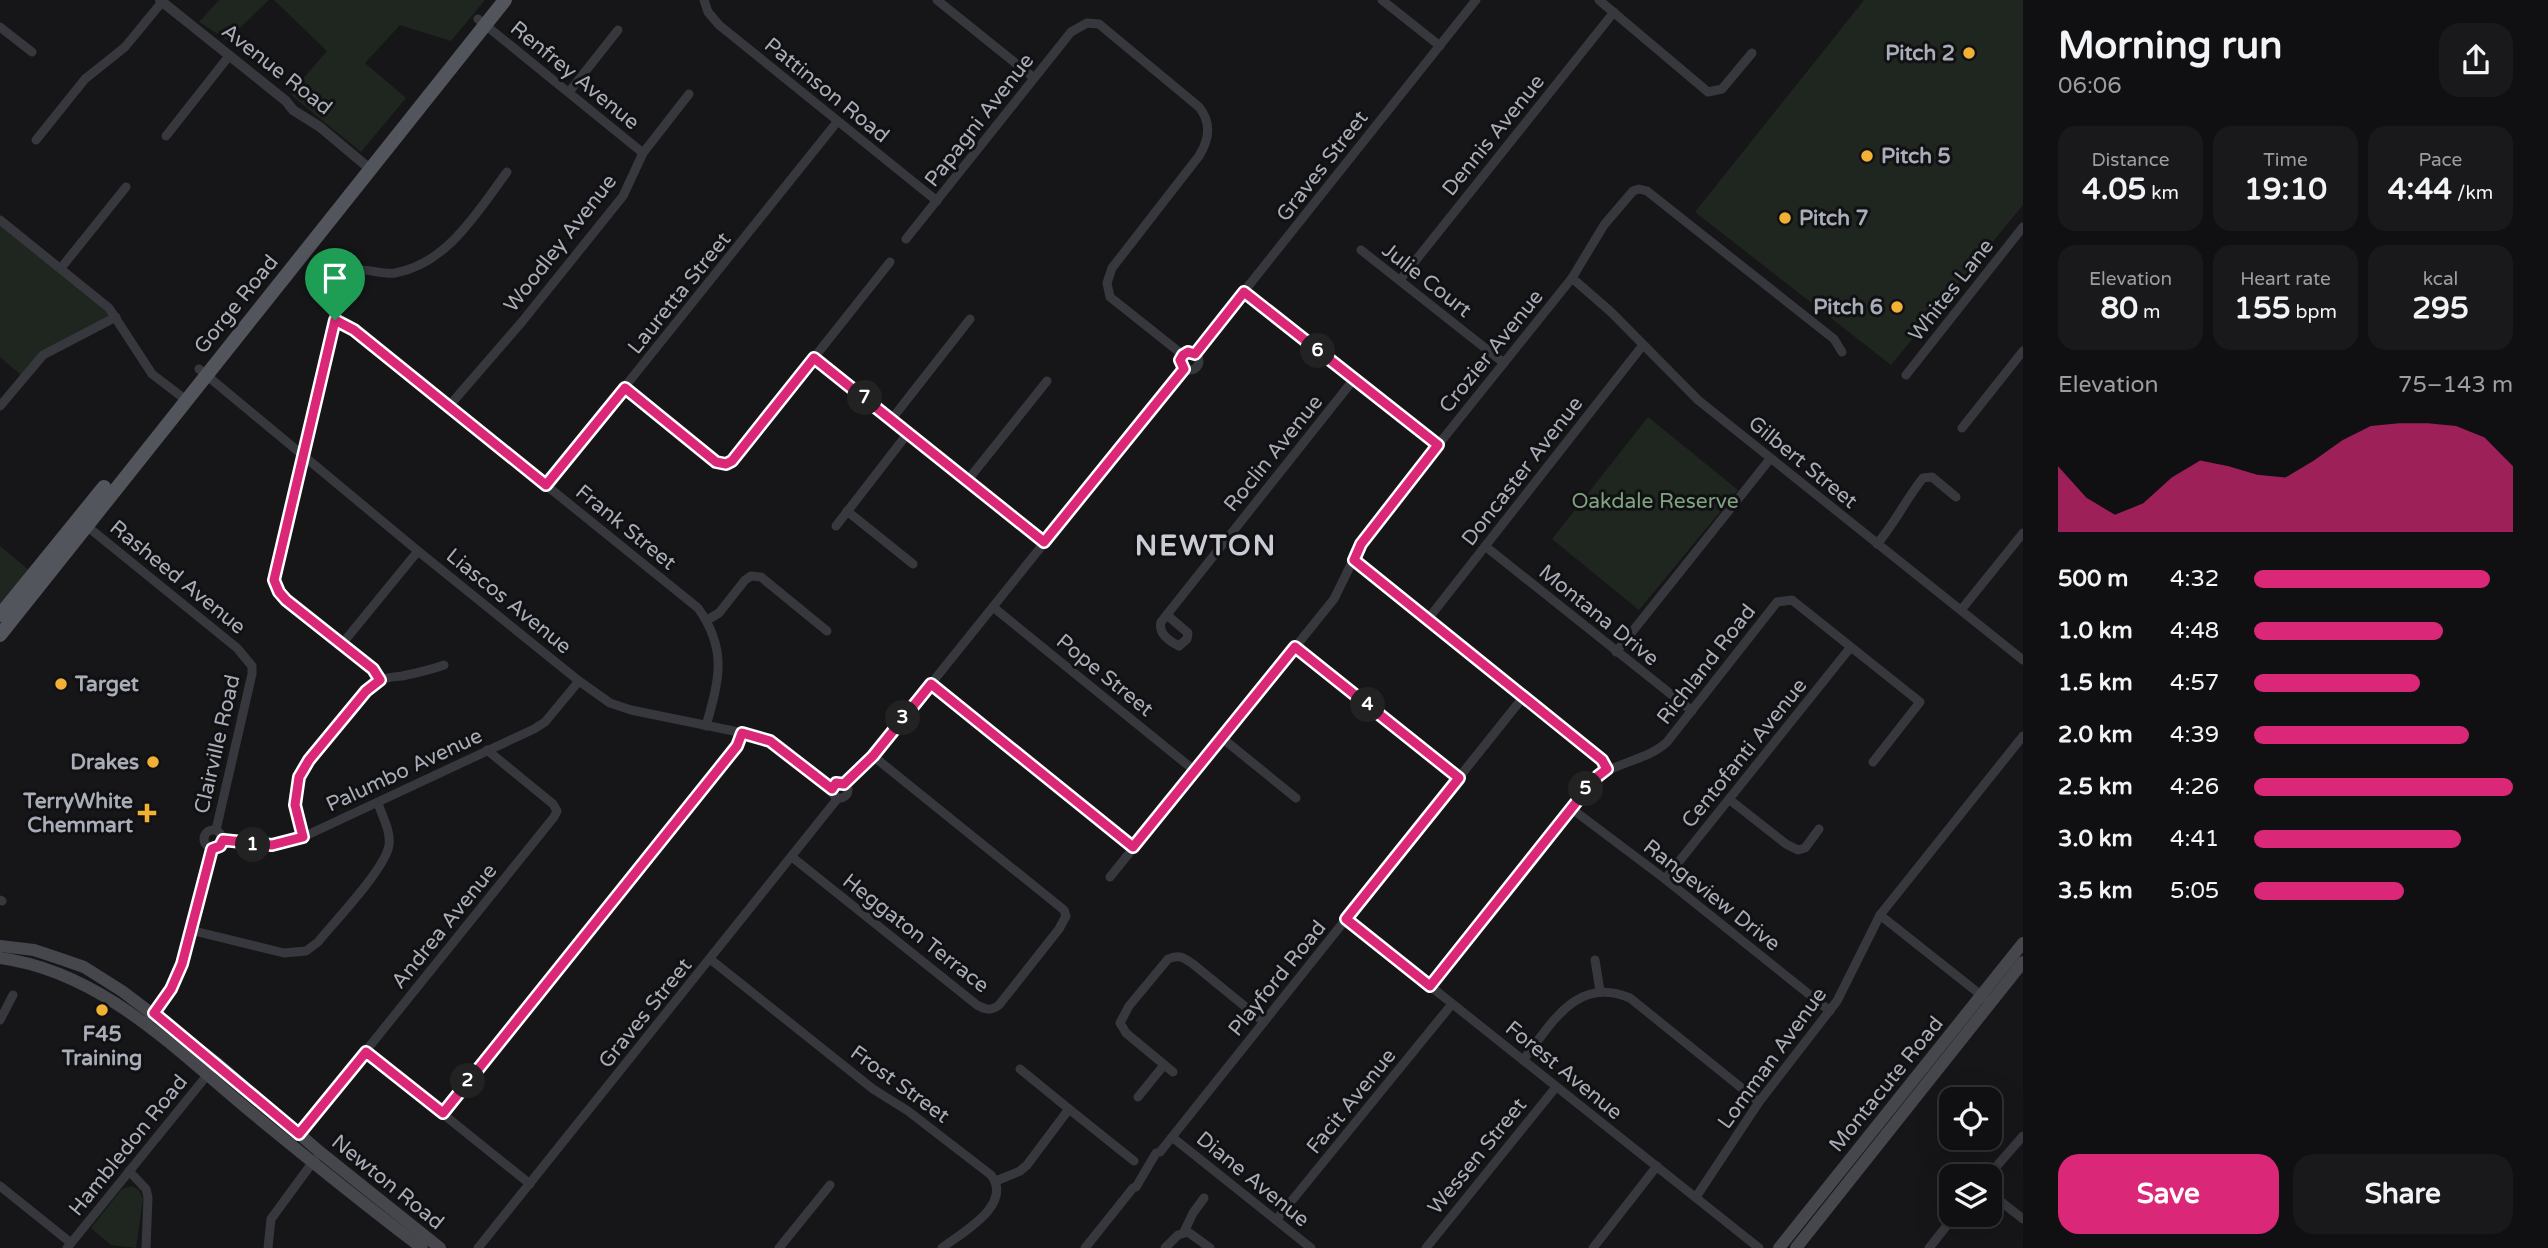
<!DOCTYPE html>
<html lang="en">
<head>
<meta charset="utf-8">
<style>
  :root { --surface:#101012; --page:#19191b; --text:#f1f3f6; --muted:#9c9d9f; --line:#303032; --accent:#db2777 }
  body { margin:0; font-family:"Varela Round",sans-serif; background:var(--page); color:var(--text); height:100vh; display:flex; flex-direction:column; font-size:26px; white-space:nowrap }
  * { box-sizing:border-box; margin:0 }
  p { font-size:23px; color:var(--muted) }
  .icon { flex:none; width:38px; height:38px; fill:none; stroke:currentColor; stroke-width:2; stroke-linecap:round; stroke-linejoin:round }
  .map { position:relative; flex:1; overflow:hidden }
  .drawer { display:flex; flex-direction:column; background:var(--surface); width:525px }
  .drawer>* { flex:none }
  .tools { position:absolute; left:1939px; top:1087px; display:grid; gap:14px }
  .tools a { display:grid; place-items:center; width:63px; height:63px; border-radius:14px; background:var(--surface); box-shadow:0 7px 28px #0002,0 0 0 2px var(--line); font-size:35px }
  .pin { position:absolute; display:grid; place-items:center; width:60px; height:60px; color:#fff; margin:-72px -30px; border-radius:50% 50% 50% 0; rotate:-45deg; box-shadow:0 0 7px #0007 }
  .pin .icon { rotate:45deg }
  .km { position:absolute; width:35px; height:35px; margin:-18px; border-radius:50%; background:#222; color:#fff; font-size:19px; line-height:35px; text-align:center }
  .round { display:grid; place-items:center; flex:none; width:74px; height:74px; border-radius:21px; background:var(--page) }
  .summary { display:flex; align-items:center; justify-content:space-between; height:119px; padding:0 35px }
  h1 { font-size:38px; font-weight:700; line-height:52px }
  .metrics { display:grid; grid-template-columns:repeat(3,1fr); gap:10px; height:119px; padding:7px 35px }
  .metrics div { display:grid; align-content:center; border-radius:18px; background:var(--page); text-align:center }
  .metrics b { font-size:30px; font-weight:700 }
  .metrics small { font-size:19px; font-weight:400 }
  .metrics p { font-size:19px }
  .chart { height:196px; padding:14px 35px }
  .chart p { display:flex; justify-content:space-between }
  .chart svg { width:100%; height:126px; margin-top:7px; fill:var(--accent); opacity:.7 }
  .action { display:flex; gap:14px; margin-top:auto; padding:14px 35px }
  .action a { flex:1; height:80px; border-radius:21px; background:var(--accent); color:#fff; font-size:28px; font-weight:700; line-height:80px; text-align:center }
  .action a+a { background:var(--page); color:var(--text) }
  ul { padding:0 35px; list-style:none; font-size:23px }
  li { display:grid; grid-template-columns:112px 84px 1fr; align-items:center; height:52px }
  li i { height:18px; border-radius:9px; background:var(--accent) }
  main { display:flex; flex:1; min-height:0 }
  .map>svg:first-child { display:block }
  .green { fill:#1e261f }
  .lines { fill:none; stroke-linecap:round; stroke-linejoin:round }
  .minor { stroke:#37383d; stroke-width:9 }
  .tertiary { stroke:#37383d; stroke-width:10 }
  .secondary { stroke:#45474d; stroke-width:12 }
  .primary { stroke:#53555c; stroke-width:14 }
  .route-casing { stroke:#fff; stroke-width:14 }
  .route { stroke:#db2777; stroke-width:9 }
  .poi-dot { fill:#f2b134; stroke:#111113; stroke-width:2.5 }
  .labels { text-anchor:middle; stroke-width:6; stroke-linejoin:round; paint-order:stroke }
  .poi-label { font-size:21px; font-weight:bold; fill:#a8adb8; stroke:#111113; text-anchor:end }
  .street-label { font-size:21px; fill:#a8adb8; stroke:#111113 }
  .park-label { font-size:21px; fill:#7fa381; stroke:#111113 }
  .district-label { font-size:28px; font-weight:bold; letter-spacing:2px; fill:#c9ccd4; stroke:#111113 }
</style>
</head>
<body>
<main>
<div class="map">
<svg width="2023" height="1248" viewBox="0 0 2023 1248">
  <rect width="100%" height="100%" fill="#161618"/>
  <g class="green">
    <polygon points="219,0 269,0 227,40 199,22"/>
    <polygon points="274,0 485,0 451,41 400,25 365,63 406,98 361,152 290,94 327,51"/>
    <polygon points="1864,0 2023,0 2023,205 1891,365 1695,212"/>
    <polygon points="0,225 92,297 111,316 43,351 21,375 0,357"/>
    <polygon points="1648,417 1738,490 1639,610 1552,539"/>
    <polygon points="0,546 30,571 0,609"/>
    <polygon points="132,1186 139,1190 143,1199 136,1248 111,1245 91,1228 122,1189"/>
  </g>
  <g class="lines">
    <g class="minor">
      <polyline points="704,0 708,12 719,25 937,201"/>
      <polyline points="937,0 1034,78"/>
      <polyline points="1382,0 1440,46"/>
      <polyline points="1599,0 1708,92 1722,89 1752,53"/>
      <polyline points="478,19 643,153"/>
      <polyline points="0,27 32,52"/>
      <polyline points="569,92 618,30"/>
      <polyline points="166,136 229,56"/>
      <polyline points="36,140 85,79 125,47 162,2"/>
      <polyline points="0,220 109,308 152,374 186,400"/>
      <path d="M906 239 1071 32 1087 23 1099 24 1199 107C1212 123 1209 140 1199 156L1112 268 1107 283 1110 297 1183 355"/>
      <polyline points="1361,250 1504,363"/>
      <polyline points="61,268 126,187"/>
      <polyline points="1572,278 1611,312 1698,400 2023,660"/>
      <polyline points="1400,280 1614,12"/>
      <polyline points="1244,292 1438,445"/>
      <path d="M335 320 354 330 698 608C728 650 719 680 706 726"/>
      <circle cx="1190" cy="361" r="9"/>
      <polyline points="1195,353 1476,0"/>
      <polyline points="814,358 1044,542"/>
      <polyline points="199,369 418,551 579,681 610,703 631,710 763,737 832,789"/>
      <polyline points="1906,375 2023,227"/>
      <polyline points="625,388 716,462 726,464 732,461 890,262"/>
      <polyline points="0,406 43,355 116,317"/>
      <polyline points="449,406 521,323 623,196 643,153 689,94"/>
      <polyline points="891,420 970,319"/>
      <polyline points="1962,428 2023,351"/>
      <polyline points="967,481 1047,381"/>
      <polyline points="546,485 837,122"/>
      <polyline points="847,511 913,564"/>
      <polyline points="83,523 237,648 252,666 252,674 216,830"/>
      <polyline points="836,526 908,433"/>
      <path d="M1877 544C1895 523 1906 499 1923 478L1932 477 1956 497"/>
      <polyline points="1485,546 1692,711"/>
      <polyline points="1354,560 1602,760 1607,769"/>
      <polyline points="993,607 1195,771"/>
      <polyline points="1961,610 2023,533"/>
      <path d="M1167 615 1188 633 1187 639 1179 646C1169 641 1158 633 1161 622L1354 379"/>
      <polyline points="1428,619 1643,345"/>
      <polyline points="707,620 719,613 745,580 751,576 761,577 827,631"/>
      <polyline points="342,644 418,551"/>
      <polyline points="1295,647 1459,777"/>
      <polyline points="1616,652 1770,459"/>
      <path d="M380 680 373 669 286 600 280 594 274 580 335 320 344 282 352 271C365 267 381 275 395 273 447 264 478 211 507 172"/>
      <polyline points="931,684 1133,847"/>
      <polyline points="1222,738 1296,798"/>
      <circle cx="840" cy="790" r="8"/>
      <polyline points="844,784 873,756 1184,369"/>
      <polyline points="1730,800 1786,844 1798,850 1805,848 1819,829"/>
      <polyline points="1572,809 1665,879 1830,1011"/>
      <circle cx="213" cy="839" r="9"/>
      <path d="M303 837C298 818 292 798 298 779 303 764 367 686 381 680 387 677 395 677 402 676 417 673 430 670 444 665"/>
      <polyline points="223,840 272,845 303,837 534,729 545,722 579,681"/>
      <path d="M792 857 977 1005C986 1010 991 1011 999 1005L1059 929 1066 916 1064 910 873 756"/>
      <polyline points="1110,877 1334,599 1361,544 1438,445 1572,278 1604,225 1633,191 1639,189 1647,191 1834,339 1842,352"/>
      <polyline points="1665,879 1850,648"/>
      <polyline points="0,900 2,901"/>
      <polyline points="1880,915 1986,999"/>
      <polyline points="1346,919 1759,1248"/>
      <path d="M190 930 284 953 306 951 318 942C334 922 386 868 389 845 391 831 382 816 378 803"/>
      <path d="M710 959 873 1089 908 1111 991 1175C1014 1205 961 1233 942 1248"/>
      <polyline points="1595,960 1600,991"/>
      <path d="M1430 986 1598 776C1619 762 1649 759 1667 742L1777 602 1792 600 1920 702 1873 762"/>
      <polyline points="149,1019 171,989 182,964 212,849"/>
      <polyline points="0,1020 13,995"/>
      <polyline points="366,1052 530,1184"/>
      <path d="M1523 1060C1552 1024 1576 975 1630 998L1759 1102"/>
      <path d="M1173 1072 1126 1033 1120 1023 1129 1006 1168 959C1179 954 1184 958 1193 964L1264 1022"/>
      <polyline points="1138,1097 1164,1065"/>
      <polyline points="1069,1109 1134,1161"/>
      <polyline points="443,1113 737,746 742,733"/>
      <polyline points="299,1134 554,817 557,811 553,804 487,750"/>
      <polyline points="1172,1137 1311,1248"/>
      <polyline points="129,1171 146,1189 148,1197 146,1248"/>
      <polyline points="1988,1176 2023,1136"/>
      <polyline points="996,1181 1020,1171 1027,1165 1069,1109 1020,1069"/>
      <polyline points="0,1186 71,1243"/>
      <polyline points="1990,1193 2023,1219"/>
      <polyline points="1696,1197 1759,1102 1837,1001 1880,915 2023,736"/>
      <polyline points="1276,1220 1452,1004"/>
      <polyline points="1184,1232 1193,1213 1204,1198"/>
      <polyline points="67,1248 217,1063"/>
      <polyline points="268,1248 271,1219 315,1159"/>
      <polyline points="478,1248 838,798"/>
      <polyline points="779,1248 830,1185"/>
      <polyline points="1085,1248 1133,1188 1136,1187 1156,1153 1160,1152 1172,1137 1524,696"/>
      <polyline points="1165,1248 1178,1235 1188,1232 1210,1248"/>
      <polyline points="1426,1248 1556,1087"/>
      <polyline points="1593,1248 1657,1166"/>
      <polyline points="1929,1248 1956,1214"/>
    </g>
    <polyline class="tertiary" points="160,0 286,101 293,110 320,127 370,169"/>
    <g class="secondary">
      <polyline points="0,946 34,950 64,960 84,967 122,991 217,1063 320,1152 440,1248"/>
      <path d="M0 958C102 972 175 1049 251 1112 307 1158 364 1204 422 1248"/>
      <polyline points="1779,1248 2023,943"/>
      <polyline points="1796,1248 2023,962"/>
    </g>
    <g class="primary">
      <polyline points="0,615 104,487"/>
      <polyline points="0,635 505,0"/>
    </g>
  </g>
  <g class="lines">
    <g class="route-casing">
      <polygon id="route" points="1244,292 1438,445 1361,544 1354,560 1602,760 1607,769 1598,776 1586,790 1430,986 1346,919 1459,778 1295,647 1133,847 931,684 873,756 844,784 836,783 832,789 770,741 742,733 737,746 443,1113 366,1052 299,1134 154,1013 171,989 182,964 212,849 220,846 223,840 272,845 303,837 295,805 299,777 309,760 366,691 380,680 373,669 286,600 279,592 274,580 335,320 354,330 546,485 625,388 716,462 726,464 732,461 814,358 1044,542 1184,369 1180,360 1183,355 1188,352 1195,354"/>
    </g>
    <use href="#route" class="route"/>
  </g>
  <g class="poi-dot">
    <circle cx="1969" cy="53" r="7"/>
    <circle cx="1867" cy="156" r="7"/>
    <circle cx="1785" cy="218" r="7"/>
    <circle cx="1897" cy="307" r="7"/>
    <circle cx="61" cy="684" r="7"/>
    <circle cx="153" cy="762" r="7"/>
    <path d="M143.5 802.5h7v7h7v7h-7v7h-7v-7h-7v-7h7z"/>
    <circle cx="102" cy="1010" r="7"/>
  </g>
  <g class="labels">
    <g class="poi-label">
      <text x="1955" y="60">Pitch 2</text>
      <text x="1881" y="163" text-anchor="start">Pitch 5</text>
      <text x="1799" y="225" text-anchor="start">Pitch 7</text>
      <text x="1883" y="314">Pitch 6</text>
      <text x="75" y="691" text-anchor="start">Target</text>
      <text x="139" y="769">Drakes</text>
      <text x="133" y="808">TerryWhite<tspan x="133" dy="24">Chemmart</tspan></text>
      <text x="102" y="1041" text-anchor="middle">F45<tspan x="102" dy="24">Training</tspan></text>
    </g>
    <g class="street-label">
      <text transform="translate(277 69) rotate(38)" y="7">Avenue Road</text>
      <text transform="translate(575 75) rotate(39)" y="7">Renfrey Avenue</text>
      <text transform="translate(827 90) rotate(39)" y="7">Pattinson Road</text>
      <text transform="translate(979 120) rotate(-52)" y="7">Papagni Avenue</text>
      <text transform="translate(1493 135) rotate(-51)" y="7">Dennis Avenue</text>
      <text transform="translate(1322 166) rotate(-52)" y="7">Graves Street</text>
      <text transform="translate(560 243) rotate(-52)" y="7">Woodley Avenue</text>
      <text transform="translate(1427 280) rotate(38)" y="7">Julie Court</text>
      <text transform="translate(1951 290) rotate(-52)" y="7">Whites Lane</text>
      <text transform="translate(679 293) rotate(-51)" y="7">Lauretta Street</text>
      <text transform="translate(236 304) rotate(-51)" y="7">Gorge Road</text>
      <text transform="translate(1491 351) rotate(-51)" y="7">Crozier Avenue</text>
      <text transform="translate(1273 453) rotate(-51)" y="7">Roclin Avenue</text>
      <text transform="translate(1803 462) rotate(39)" y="7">Gilbert Street</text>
      <text transform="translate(1522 471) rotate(-52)" y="7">Doncaster Avenue</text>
      <text transform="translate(626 527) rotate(39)" y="7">Frank Street</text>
      <text transform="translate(178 577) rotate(39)" y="7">Rasheed Avenue</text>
      <text transform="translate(509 601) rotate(39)" y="7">Liascos Avenue</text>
      <text transform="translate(1599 615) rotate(39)" y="7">Montana Drive</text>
      <text transform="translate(1706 664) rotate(-52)" y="7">Richland Road</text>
      <text transform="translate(1105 675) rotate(39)" y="7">Pope Street</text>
      <text transform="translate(217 744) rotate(-77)" y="7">Clairville Road</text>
      <text transform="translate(1744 753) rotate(-51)" y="7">Centofanti Avenue</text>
      <text transform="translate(404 770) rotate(-25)" y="7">Palumbo Avenue</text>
      <text transform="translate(1712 895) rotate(38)" y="7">Rangeview Drive</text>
      <text transform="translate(444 926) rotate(-51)" y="7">Andrea Avenue</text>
      <text transform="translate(916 933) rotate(38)" y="7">Heggaton Terrace</text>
      <text transform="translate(1277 978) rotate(-51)" y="7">Playford Road</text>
      <text transform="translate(645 1013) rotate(-51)" y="7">Graves Street</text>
      <text transform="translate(1772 1058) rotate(-54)" y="7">Lomman Avenue</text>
      <text transform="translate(1564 1070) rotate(39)" y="7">Forest Avenue</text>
      <text transform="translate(900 1084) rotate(36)" y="7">Frost Street</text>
      <text transform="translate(1886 1084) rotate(-51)" y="7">Montacute Road</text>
      <text transform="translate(1351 1101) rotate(-51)" y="7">Facit Avenue</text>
      <text transform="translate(128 1145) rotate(-51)" y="7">Hambledon Road</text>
      <text transform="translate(1477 1156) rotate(-51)" y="7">Wessen Street</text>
      <text transform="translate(1253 1179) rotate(39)" y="7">Diane Avenue</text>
      <text transform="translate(388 1182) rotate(39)" y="7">Newton Road</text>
    </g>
    <g class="park-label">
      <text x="1655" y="508">Oakdale Reserve</text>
    </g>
    <g class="district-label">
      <text x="1206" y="555">NEWTON</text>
    </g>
  </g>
</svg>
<div class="tools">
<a><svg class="icon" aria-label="locate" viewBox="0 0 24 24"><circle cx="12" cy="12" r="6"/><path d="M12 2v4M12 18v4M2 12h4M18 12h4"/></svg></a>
<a><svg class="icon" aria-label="layers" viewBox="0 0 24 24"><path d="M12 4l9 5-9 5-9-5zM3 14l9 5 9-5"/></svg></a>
</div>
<div class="pin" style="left:335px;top:320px;background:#1e9e55"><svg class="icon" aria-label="arrive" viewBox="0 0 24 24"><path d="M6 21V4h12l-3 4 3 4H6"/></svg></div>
<b class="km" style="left:253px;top:845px">1</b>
<b class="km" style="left:468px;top:1081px">2</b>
<b class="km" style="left:903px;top:718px">3</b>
<b class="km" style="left:1368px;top:705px">4</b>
<b class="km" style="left:1586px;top:789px">5</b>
<b class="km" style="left:1318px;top:351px">6</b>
<b class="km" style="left:865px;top:398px">7</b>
</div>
<section class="drawer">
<div class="summary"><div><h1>Morning run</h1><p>06:06</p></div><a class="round"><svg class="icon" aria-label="share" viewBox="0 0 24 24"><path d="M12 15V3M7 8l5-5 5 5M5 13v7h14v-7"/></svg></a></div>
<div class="metrics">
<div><p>Distance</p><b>4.05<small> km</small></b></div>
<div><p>Time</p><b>19:10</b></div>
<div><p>Pace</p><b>4:44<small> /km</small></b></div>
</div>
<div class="metrics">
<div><p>Elevation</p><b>80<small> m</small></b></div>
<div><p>Heart rate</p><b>155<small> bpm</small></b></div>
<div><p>kcal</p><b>295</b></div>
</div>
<div class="chart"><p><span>Elevation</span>75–143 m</p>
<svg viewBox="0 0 160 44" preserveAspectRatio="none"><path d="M0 44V21L10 32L20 38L30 34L40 25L50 19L60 21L70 24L80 25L90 19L100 12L110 7L120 6L130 6L140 7L150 11L160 21V44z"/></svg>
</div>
<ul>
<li><b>500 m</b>4:32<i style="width:91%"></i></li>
<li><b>1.0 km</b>4:48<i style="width:73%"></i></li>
<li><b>1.5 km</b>4:57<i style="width:64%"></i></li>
<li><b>2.0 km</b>4:39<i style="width:83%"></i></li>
<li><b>2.5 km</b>4:26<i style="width:100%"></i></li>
<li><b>3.0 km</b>4:41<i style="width:80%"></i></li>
<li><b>3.5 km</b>5:05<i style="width:58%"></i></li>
</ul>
<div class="action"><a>Save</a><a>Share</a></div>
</section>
</main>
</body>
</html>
